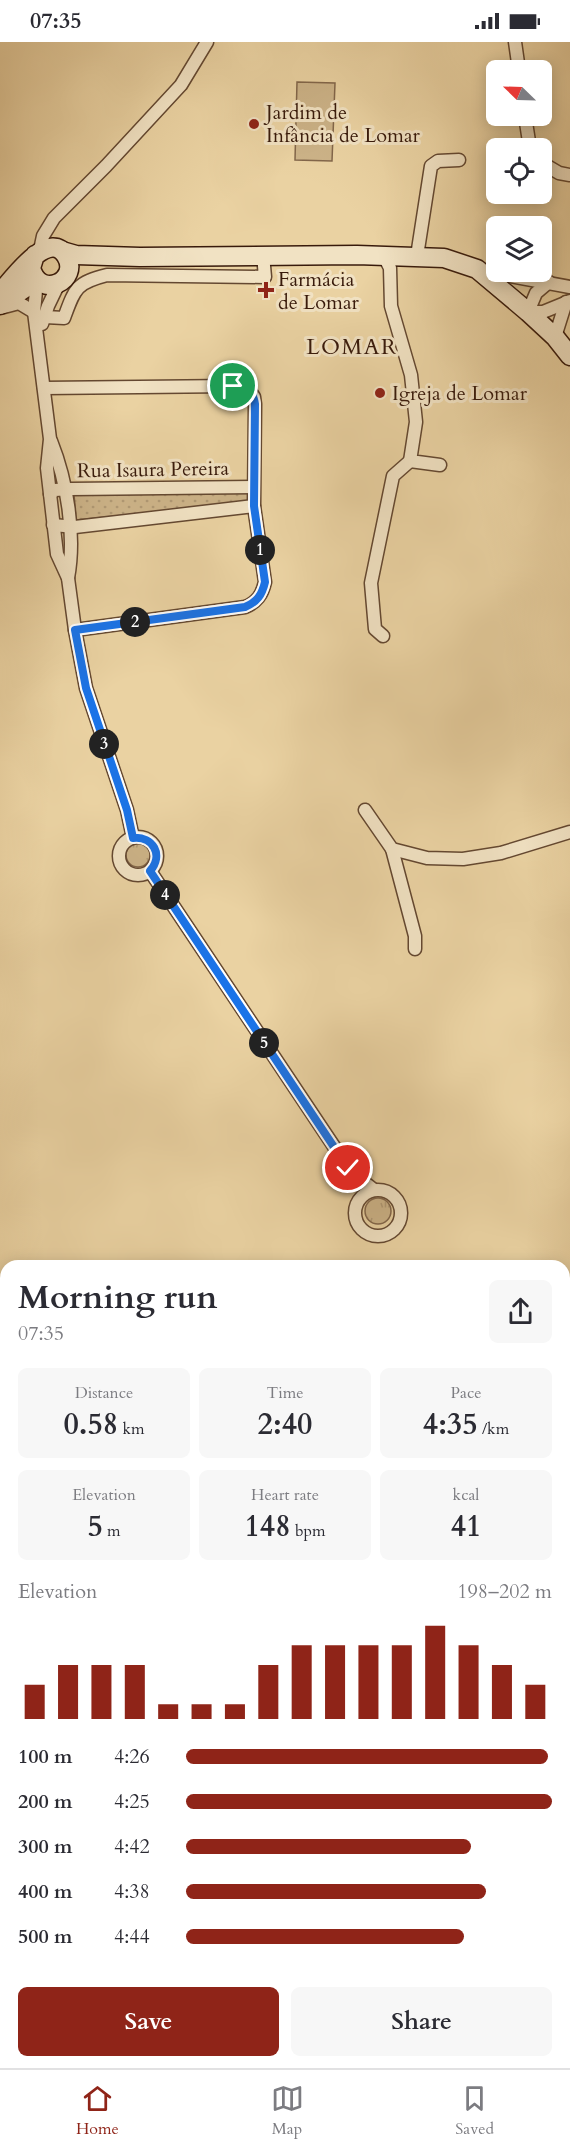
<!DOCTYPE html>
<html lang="en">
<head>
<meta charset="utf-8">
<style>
  :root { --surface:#fff; --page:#f7f7f7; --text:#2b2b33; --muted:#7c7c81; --line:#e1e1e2; --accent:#8f2418 }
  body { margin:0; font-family:Cardo,serif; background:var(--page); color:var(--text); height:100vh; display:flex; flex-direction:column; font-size:22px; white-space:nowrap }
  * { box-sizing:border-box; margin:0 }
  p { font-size:20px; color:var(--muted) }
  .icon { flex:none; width:33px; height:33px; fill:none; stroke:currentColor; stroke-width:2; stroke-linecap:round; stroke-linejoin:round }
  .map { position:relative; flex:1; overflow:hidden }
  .drawer { position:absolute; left:0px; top:1218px; width:570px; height:808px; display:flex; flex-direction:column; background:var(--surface); border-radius:18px 18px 0 0; box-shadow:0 3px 15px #0003 }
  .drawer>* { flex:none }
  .needle { width:39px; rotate:293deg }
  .buttons { position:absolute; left:486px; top:18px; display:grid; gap:12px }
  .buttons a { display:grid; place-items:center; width:66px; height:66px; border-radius:9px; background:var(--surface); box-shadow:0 3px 15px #0003; font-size:30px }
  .pin { position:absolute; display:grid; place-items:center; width:51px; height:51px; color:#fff; margin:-26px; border:3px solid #fff; border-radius:50%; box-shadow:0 2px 6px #0007 }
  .km { position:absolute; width:30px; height:30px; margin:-15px; border-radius:50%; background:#222; color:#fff; font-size:16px; line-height:30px; text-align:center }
  .round { display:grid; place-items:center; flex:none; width:63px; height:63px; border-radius:9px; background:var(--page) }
  .overview { display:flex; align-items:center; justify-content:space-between; height:102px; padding:0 18px }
  h1 { font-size:33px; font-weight:800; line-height:45px }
  .metrics { display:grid; grid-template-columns:repeat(3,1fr); gap:9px; height:102px; padding:6px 18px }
  .metrics div { display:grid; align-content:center; border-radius:9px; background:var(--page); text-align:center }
  .metrics b { font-size:30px; font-weight:800 }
  .metrics small { font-size:16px; font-weight:400 }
  .metrics p { font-size:16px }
  .chart { height:168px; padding:12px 18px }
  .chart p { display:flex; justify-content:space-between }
  .chart svg { width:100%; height:108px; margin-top:6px; stroke:var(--accent); stroke-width:6 }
  .primary-button { display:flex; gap:12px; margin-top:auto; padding:12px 18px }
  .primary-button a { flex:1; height:69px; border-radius:9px; background:var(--accent); color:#fff; font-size:24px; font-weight:800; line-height:69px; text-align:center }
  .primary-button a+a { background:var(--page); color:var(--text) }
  ul { padding:0 18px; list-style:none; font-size:20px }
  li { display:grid; grid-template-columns:96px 72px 1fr; align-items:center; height:45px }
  li i { height:15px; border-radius:8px; background:var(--accent) }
  .status { display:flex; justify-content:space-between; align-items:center; height:42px; padding:0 30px; background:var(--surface); direction:ltr }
  .status svg { height:16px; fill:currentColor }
  .tab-bar { display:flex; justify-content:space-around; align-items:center; height:84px; border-top:2px solid var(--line); background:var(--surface); font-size:16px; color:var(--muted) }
  .tab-bar a { display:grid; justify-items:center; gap:3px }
  .tab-bar .selected { color:var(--accent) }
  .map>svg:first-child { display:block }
  .grass { fill:url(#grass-tufts); stroke:#82664a; stroke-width:1.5 }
  .park { fill:url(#park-dots); stroke:#82664a; stroke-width:1.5 }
  .pitch { fill:#ccb388; stroke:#82664a; stroke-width:1.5 }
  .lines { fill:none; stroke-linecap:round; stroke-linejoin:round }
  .river { stroke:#ad936f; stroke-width:21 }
  .street-casing { stroke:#644831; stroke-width:15 }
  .secondary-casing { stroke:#381a0b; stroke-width:21 }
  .street { stroke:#f1e2c3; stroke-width:12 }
  .secondary { stroke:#f1e2c3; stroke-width:18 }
  .route-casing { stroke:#fff; stroke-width:12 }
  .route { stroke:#1a73e8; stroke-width:8 }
  .poi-dot { fill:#8f2418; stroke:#f1e2c3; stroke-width:2 }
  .labels { text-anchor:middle; stroke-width:6; stroke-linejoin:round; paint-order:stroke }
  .poi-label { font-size:20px; fill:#381a0b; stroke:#f1e2c3; text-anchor:start }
  .street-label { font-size:20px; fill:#381a0b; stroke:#f1e2c3 }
  .quarter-label { font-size:22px; letter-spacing:1.5px; fill:#381a0b; stroke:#f1e2c3 }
</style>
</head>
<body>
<div class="status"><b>07:35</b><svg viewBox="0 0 49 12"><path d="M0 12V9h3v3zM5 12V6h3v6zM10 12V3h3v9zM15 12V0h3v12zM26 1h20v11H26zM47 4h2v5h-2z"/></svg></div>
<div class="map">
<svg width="570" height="2026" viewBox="0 0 570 2026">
  <defs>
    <pattern id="grass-tufts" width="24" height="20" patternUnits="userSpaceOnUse" patternTransform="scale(1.5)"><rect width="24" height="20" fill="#ccb388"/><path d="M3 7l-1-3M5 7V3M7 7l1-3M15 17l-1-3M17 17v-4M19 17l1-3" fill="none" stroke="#b09974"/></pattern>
    <pattern id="park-dots" width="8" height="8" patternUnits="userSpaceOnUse" patternTransform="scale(1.5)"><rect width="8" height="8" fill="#ccb388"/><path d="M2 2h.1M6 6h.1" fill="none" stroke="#b09974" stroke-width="1.8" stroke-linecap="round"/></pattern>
  </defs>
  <rect width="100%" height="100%" fill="#ead2a2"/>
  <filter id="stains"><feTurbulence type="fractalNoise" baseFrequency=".00333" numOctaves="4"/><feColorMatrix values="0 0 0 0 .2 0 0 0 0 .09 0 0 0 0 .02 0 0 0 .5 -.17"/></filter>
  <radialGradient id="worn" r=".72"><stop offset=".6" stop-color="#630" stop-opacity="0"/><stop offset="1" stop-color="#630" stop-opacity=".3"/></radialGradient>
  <g class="grass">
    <circle cx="138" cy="813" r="12"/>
    <circle cx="378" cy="1169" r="13"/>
  </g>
  <polygon class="park" points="249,450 250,460 76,478 74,452"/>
  <polygon class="pitch" points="297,40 335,41 332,119 295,118"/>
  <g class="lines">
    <g class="river">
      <polyline points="564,1559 570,1558"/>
      <polyline points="0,1688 6,1691"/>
    </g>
    <g class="street-casing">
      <g id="street">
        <polyline points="515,0 519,28"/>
        <polyline points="525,74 530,106"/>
        <polyline points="542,121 559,131 570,133"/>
        <polyline points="40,208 43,194 54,176 106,124 181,43 207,0"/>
        <polyline points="384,214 390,226 391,264 411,333 416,380 410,419 440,423"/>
        <polyline points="417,214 431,124 438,119 459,118"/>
        <polyline points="483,229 570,245"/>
        <polyline points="37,238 34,270 50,397 47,426 57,512 68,536 75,588 86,646 127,768 133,796"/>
        <polyline points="549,240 536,251 528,270 543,270 570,259"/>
        <polyline points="4,265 19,261 34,270"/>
        <path d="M45 275 64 276C75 246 76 241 107 233L265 235 263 213"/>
        <polyline points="42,282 48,264 59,241"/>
        <polyline points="555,295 566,260"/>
        <path d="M44 346 233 344 250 349 254 355 255 362 254 464 265 540C262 553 257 560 245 565L75 588"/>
        <path d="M51 399C67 439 76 493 68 536"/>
        <polyline points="50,452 55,448 71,447 253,445"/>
        <polyline points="53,483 75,485 254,464"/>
        <polyline points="383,594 375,587 371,541 393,434 410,419"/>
        <polyline points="365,768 392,807 427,816 463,817 501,811 570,790"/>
        <circle cx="138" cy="814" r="19"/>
        <polyline points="392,807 415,894 415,907"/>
        <polyline points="150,829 351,1130 374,1148"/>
        <circle cx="378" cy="1171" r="23"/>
        <polyline points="564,1893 570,1894"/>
        <polyline points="564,1958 570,1959"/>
        <polyline points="0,2000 6,1998"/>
        <polyline points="408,2026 411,2020"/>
      </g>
    </g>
    <g class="secondary-casing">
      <g id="secondary">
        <polyline points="62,209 76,213 140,215 357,213 444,216 477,227 528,270 555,295 570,314"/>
        <path d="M0 251C11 239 49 185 66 214 81 238 40 259 31 226L35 213"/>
        <polyline points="0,263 37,238"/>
      </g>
    </g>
    <use href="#street" class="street"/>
    <use href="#secondary" class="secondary"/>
  </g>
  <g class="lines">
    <g class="route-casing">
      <path id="route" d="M233 344C245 348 253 348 255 362L254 464 265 540C262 553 257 560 245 565L75 588 86 646 127 768 133 796C153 794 164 813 150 829L348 1126"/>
    </g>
    <use href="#route" class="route"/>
  </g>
  <g class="poi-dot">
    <circle cx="254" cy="82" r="6"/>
    <path d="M263 239h6v6h6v6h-6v6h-6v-6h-6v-6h6z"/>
    <circle cx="380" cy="351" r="6"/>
  </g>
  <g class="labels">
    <g class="poi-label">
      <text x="266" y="77">Jardim de<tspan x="266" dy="23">Infância de Lomar</tspan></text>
      <text x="278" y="244">Farmácia<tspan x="278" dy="23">de Lomar</tspan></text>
      <text x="392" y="358">Igreja de Lomar</text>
    </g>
    <g class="street-label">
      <text transform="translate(153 427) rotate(-1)" y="7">Rua Isaura Pereira</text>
    </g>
    <g class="quarter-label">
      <text x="352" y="312">LOMAR</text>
    </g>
  </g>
  <rect width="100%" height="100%" filter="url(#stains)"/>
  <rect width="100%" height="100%" fill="url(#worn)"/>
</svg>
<div class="buttons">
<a><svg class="needle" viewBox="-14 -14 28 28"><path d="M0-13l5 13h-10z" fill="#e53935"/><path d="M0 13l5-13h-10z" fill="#7c7c81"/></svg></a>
<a><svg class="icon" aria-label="locate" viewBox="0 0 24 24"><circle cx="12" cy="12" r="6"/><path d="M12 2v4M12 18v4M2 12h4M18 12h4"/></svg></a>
<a><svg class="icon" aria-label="layers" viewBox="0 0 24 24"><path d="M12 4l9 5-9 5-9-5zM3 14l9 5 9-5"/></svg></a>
</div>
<div class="pin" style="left:233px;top:344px;background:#1e9e55"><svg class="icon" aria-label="arrive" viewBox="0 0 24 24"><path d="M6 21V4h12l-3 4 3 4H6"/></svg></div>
<div class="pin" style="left:348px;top:1126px;background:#d93025"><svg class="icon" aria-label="check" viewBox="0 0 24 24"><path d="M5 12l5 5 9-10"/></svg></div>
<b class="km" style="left:260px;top:508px">1</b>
<b class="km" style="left:135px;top:580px">2</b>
<b class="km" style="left:104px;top:702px">3</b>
<b class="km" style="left:165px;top:853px">4</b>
<b class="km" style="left:264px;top:1001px">5</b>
<section class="drawer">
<div class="overview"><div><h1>Morning run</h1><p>07:35</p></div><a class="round"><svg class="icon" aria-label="share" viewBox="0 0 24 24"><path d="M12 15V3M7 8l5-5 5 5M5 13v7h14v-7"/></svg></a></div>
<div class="metrics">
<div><p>Distance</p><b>0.58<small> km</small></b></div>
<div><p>Time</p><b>2:40</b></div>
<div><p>Pace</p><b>4:35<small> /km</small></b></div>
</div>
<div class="metrics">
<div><p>Elevation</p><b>5<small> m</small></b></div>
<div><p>Heart rate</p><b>148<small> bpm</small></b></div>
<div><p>kcal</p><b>41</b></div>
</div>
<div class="chart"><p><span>Elevation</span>198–202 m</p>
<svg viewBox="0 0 160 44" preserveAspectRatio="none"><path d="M5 44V30M15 44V22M25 44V22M35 44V22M45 44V38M55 44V38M65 44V38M75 44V22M85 44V14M95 44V14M105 44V14M115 44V14M125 44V6M135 44V14M145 44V22M155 44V30"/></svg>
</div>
<ul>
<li><b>100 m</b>4:26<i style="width:99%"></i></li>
<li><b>200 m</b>4:25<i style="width:100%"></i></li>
<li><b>300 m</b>4:42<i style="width:78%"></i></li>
<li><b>400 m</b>4:38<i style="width:82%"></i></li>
<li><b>500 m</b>4:44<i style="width:76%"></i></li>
</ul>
<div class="primary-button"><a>Save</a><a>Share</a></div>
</section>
</div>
<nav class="tab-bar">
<a class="selected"><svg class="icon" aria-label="home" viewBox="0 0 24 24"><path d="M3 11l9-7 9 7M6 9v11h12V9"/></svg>Home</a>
<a><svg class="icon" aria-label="map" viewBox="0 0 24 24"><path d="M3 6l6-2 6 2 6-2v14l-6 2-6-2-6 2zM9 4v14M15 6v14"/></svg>Map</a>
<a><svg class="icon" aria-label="saved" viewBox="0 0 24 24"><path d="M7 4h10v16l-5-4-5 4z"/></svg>Saved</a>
</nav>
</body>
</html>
